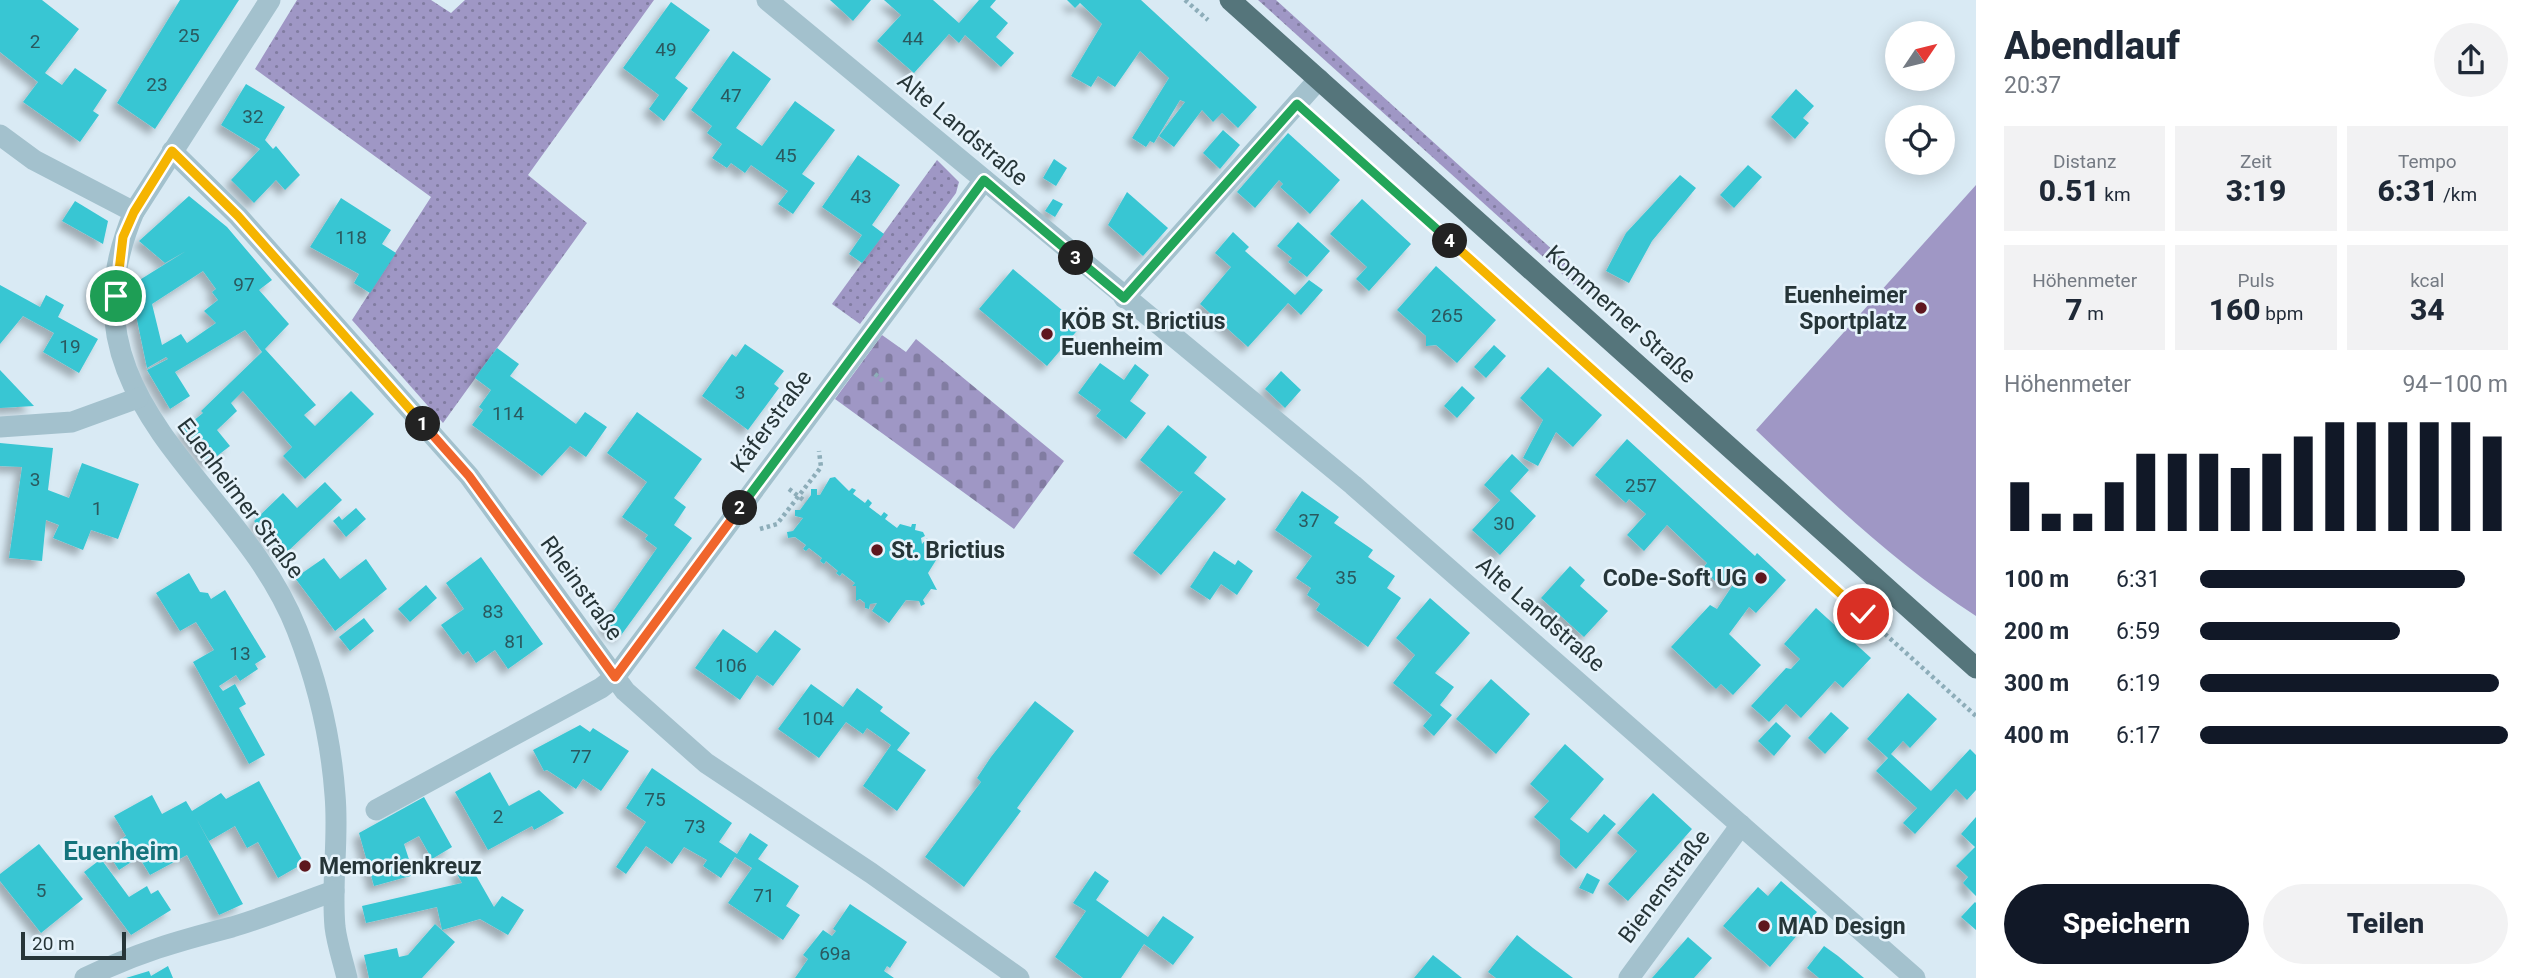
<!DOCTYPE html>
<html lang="de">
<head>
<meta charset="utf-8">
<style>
  :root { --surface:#fff; --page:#f2f2f3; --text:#1f2937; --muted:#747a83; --accent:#111827 }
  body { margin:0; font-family:Roboto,sans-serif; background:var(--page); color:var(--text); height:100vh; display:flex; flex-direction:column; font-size:26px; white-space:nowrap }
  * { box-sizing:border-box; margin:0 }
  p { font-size:23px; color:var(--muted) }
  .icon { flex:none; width:38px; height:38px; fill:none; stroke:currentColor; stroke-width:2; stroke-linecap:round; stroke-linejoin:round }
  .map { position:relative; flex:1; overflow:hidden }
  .side { display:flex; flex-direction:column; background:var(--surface); width:560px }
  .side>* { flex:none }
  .needle { width:46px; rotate:55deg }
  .controls { position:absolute; left:1885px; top:21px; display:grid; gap:14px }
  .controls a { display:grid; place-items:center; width:70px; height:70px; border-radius:50%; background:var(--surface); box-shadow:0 4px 18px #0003; font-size:35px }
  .scale { position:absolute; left:21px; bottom:18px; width:105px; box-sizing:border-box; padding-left:7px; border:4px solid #263538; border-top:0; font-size:19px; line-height:24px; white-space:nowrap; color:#263538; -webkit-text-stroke:5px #e6f3fb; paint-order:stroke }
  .pin { position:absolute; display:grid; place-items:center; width:60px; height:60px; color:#fff; margin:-30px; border:4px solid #fff; border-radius:50%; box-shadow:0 2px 7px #0007 }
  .km { position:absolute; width:35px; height:35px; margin:-18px; border-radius:50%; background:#222; color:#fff; font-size:19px; line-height:35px; text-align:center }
  .round { display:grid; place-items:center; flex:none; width:74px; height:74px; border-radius:37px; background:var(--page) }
  .head { display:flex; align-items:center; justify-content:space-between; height:119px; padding:0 28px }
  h1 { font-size:38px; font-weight:800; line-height:52px }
  .figures { display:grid; grid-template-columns:repeat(3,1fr); gap:10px; height:119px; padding:7px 28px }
  .figures div { display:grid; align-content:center; border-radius:0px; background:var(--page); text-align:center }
  .figures b { font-size:30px; font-weight:800 }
  .figures small { font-size:19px; font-weight:400 }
  .figures p { font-size:19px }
  .chart { height:196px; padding:14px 28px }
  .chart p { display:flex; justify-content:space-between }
  .chart svg { width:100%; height:126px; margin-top:7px; stroke:var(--accent); stroke-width:6 }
  .primary-button { display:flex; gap:14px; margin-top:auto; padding:14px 28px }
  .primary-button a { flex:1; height:80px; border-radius:42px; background:var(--accent); color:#fff; font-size:28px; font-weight:800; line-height:80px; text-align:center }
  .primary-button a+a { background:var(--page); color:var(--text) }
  ul { padding:0 28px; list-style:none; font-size:23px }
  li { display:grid; grid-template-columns:112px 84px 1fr; align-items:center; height:52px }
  li i { height:18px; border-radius:9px; background:var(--accent) }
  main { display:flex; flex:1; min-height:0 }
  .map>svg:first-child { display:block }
  .grass { fill:url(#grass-dots) }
  .cemetery { fill:url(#cemetery-stones) }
  .pitch { fill:#9f97c5 }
  .building { fill:#38c6d3; fill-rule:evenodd; filter:url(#shadow) }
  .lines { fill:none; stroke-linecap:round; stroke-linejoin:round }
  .path { stroke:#8dadb9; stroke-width:4.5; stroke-dasharray:3.5 3.5; stroke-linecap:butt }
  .minor { stroke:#a3c1cd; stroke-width:21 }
  .major { stroke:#55757b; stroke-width:21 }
  .split-1-casing { stroke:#fff; stroke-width:14 }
  .split-2-casing { stroke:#fff; stroke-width:14 }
  .split-3-casing { stroke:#fff; stroke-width:14 }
  .split-4-casing { stroke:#fff; stroke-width:14 }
  .split-5-casing { stroke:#fff; stroke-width:14 }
  .split-1 { stroke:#f5b400; stroke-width:9 }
  .split-2 { stroke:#f0652b; stroke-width:9 }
  .split-3 { stroke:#22a559; stroke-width:9 }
  .split-4 { stroke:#22a559; stroke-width:9 }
  .split-5 { stroke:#f5b400; stroke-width:9 }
  .poi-dot { fill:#5e171e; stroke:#e6f3fb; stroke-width:2.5 }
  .labels { text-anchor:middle; stroke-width:5; stroke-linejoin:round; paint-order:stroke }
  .number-label { font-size:19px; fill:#2a595f }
  .street-label { font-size:23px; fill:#263538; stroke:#e6f3fb }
  .poi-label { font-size:23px; font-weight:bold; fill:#263538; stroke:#e6f3fb; text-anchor:start }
  .quarter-label { font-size:26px; font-weight:bold; fill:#15747c; stroke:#e6f3fb }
</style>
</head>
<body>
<main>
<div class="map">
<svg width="1976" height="978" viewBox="0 0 1976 978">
  <defs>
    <pattern id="grass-dots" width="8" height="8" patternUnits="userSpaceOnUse" patternTransform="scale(1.75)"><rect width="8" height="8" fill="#9f97c5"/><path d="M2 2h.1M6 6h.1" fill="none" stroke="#817ca1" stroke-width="1.8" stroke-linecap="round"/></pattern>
    <pattern id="cemetery-stones" width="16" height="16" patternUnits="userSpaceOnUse" patternTransform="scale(1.75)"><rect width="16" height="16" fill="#9f97c5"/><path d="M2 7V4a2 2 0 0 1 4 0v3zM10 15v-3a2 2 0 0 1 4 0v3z" fill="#817ca1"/></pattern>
    <filter id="shadow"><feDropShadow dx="-6" dy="6" stdDeviation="3.5" flood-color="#0004"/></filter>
  </defs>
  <rect width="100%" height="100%" fill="#d9eaf4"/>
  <g class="grass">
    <polygon points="297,0 431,0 451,13 465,0 654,0 528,175 587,223 443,423 352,320 431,197 255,69"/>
    <polygon points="1258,0 1276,0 1596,289 1593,293 1581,291"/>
    <polygon points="937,160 959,182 956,193 860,324 832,304"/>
  </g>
  <polygon class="cemetery" points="882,335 906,352 916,339 1064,461 1014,529 835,399"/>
  <path class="pitch" d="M1976 185V616C1894 563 1826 497 1756 430Z"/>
  <g class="building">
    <polygon points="0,0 42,0 79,29 45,73 62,85 75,68 107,90 93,111 99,115 80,142 23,102 38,82 0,52"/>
    <polygon points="180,0 239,0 155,129 117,103"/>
    <polygon points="830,0 871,0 853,21"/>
    <polygon points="884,0 933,0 959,23 979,0 996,0 990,7 1008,23 996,37 1014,53 1001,67 965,35 959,43 949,34 914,73 877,41 901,15"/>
    <polygon points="1067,0 1141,0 1257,107 1238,128 1222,113 1213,122 1202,110 1174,147 1159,136 1185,102 1180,100 1154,143 1150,141 1146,147 1132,138 1169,78 1140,51 1115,87 1098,76 1091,87 1071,76 1102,24 1080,3 1075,8"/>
    <polygon points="671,2 710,30 675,78 688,88 664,121 649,109 659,95 623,68"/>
    <polygon points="733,51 771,79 736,128 762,146 795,101 835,130 802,174 815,183 793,214 778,204 788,191 751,165 745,173 731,163 727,168 712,158 722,144 707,133 712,126 691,110"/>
    <polygon points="246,84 285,107 265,140 273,149 276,146 300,175 285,190 276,180 254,203 231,180 260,149 221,125"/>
    <polygon points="1796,89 1814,106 1803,118 1809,123 1795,139 1771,117"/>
    <polygon points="1223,130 1240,145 1220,169 1203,153"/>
    <polygon points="1288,133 1340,180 1310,214 1280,187 1283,184 1279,180 1255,208 1237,192"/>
    <polygon points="858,155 900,185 872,225 884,234 862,263 849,254 862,235 822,207"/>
    <polygon points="1054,159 1067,168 1056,186 1043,178"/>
    <polygon points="1748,165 1762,177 1734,208 1720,195"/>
    <polygon points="1680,175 1696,188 1652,241 1629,283 1606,271 1626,233"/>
    <polygon points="1127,192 1168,228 1143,256 1108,225"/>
    <path d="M189 196 227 227 272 280 259 290 289 324 265 349 316 405 304 415 315 426 351 391 374 414 305 479 283 456 292 447 243 391 231 403 237 411 217 430 230 446 208 463 182 430 203 413 201 411 262 352 245 330 175 372 190 396 170 409 147 370 168 359 166 357 147 368 130 286 186 251 165 263 139 241ZM203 271 216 289 212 292 218 300 204 311 216 323 187 343 181 334 162 345 152 304Z"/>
    <polygon points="341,198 391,230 382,244 396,253 370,293 354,283 359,274 310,247"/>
    <polygon points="1053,199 1063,204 1055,217 1045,211"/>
    <polygon points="1362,199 1411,244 1369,291 1356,279 1367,267 1330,234"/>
    <polygon points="75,201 108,221 103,244 62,221"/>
    <polygon points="1298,222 1330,251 1307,277 1288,262 1292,258 1277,246"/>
    <polygon points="1233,232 1249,247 1245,251 1295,295 1309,280 1323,290 1301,315 1288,303 1248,347 1200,304 1231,267 1215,253"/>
    <polygon points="1436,266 1496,320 1457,363 1436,345 1426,346 1426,336 1397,310"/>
    <polygon points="1013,269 1081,326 1047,366 979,309"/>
    <polygon points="0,285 40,307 46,295 64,305 58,317 98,339 79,373 43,352 54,333 23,316 0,344"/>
    <polygon points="745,344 784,371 774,384 779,388 748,430 702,396 732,354 736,357"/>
    <polygon points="1494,345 1506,356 1486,378 1474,367"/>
    <polygon points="497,348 519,364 510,376 576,424 585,412 607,427 586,457 570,446 542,476 472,425 483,410 479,407 491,390 475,378"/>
    <polygon points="1100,363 1124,380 1135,364 1149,375 1130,401 1146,413 1126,439 1096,416 1101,410 1078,393"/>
    <polygon points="1548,367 1602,415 1573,447 1556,432 1538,466 1523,458 1543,420 1520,398"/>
    <polygon points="0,370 18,389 34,406 0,408"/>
    <polygon points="1281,371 1301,390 1285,408 1265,389"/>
    <polygon points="1462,386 1475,398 1457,418 1444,406"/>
    <polygon points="637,412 702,459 674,498 686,507 674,525 692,538 619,638 603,626 657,548 645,539 648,535 622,517 647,482 607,453"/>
    <polygon points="1168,425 1207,457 1194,473 1226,499 1161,575 1133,553 1183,491 1179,492 1140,460"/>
    <polygon points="1627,439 1755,556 1757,553 1786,580 1756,613 1749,607 1729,634 1761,665 1733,695 1721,684 1716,689 1671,647 1710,605 1717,609 1738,577 1724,589 1702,569 1707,563 1667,525 1644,551 1627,535 1646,514 1629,499 1626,503 1595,475"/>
    <polygon points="0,443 53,448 48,490 69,498 82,463 139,484 118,539 91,530 83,550 53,538 59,525 46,520 42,561 9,558 22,467 0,466"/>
    <polygon points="1512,454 1529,470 1510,491 1536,516 1500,555 1472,530 1500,500 1484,485"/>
    <polygon points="835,477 849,491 852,488 856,490 853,494 865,503 868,499 872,503 869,507 881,516 884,512 888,515 885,519 897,528 900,524 911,527 912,524 916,524 915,530 923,532 925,536 921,538 922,544 927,538 930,543 943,549 928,573 937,590 931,589 923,600 925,604 921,606 919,601 906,600 889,623 872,611 877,603 870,604 869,609 865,608 865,603 860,599 856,601 856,586 852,586 855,583 842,573 840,576 836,573 838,571 826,561 824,564 820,561 822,558 809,548 806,551 803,549 806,545 795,537 788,538 787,532 793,531 803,518 795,516 795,510 800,510 811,495 811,489 817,489 817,495 820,495 830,478"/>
    <polygon points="325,482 342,500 284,555 254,521 283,493 297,508"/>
    <polygon points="1302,491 1339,517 1334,523 1373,550 1368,557 1395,576 1387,588 1401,598 1368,647 1316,610 1320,604 1307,595 1311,588 1296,578 1312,556 1275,530"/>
    <polygon points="356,508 366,519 346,537 333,521 339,516 342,520"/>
    <polygon points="1214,551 1235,565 1238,560 1253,571 1237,595 1221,584 1210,600 1190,587"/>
    <polygon points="481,557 543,644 508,669 495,650 476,663 468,651 463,655 441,625 464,609 446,583"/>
    <polygon points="324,558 340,579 366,559 387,589 335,631 295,578"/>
    <polygon points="1570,566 1585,580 1580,586 1608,611 1584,637 1541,598"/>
    <polygon points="189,573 200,592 208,593 211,599 225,590 266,657 255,664 258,669 240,681 236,675 219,686 223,691 235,684 246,704 239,708 265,755 249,764 193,662 214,650 196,622 180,631 156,593"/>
    <polygon points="426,585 437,598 410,622 398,609"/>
    <polygon points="1430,598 1470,633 1435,673 1454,687 1440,705 1452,715 1434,736 1423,726 1432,715 1393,683 1415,655 1396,638"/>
    <polygon points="1816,608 1871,658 1843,688 1835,681 1801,718 1786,704 1769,722 1751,706 1786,668 1791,669 1800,659 1784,644"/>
    <polygon points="364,618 374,631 350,651 339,637"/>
    <polygon points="723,629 757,653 775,630 801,649 773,686 757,675 740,700 695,668"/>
    <polygon points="1491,679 1530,714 1496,754 1456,719"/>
    <polygon points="811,684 843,707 857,688 883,707 880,711 910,733 897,750 926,770 897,811 863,786 891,745 867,728 863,734 846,722 819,758 778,729"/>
    <polygon points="1908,693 1937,719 1910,748 1903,741 1891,754 1931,791 1970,749 1976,755 1976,790 1967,800 1956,789 1915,834 1903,823 1917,808 1876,771 1888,758 1867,739"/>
    <polygon points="1035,701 1074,731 1017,808 1021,811 964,887 925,857 981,782 977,778 991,757"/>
    <polygon points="1831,712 1849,728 1825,754 1808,738"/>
    <polygon points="1776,722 1791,736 1774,756 1758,741"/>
    <polygon points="580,725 590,732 593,728 629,751 601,791 583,779 576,789 547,770 544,771 533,750"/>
    <polygon points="1565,744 1604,779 1570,819 1588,833 1604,814 1616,824 1576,869 1560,855 1560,840 1534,817 1549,801 1530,784"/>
    <polygon points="652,768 732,823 719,842 737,854 750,833 768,845 758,859 799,886 786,906 800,915 783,940 728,903 752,868 735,857 721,878 703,866 707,860 684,847 672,864 646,846 626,874 616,867 646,822 626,808"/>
    <polygon points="490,772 509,806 539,790 564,813 534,830 532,826 488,850 455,792"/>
    <polygon points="259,781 304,863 278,878 258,842 247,848 235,826 209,841 196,818 243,904 219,915 187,855 150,875 139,857 119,870 106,850 126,836 114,816 152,795 162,814 186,801 192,811 221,793 226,799"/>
    <polygon points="1653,793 1692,829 1628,901 1608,884 1637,851 1617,833"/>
    <polygon points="424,797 452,847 432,859 419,836 404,844 414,875 374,886 359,833"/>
    <polygon points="1976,817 1976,896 1963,883 1968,877 1956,866 1975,847 1961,834"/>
    <polygon points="39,844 83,899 41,933 0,881 0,874"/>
    <polygon points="101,859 129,897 147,886 151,894 158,890 171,910 131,935 84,872"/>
    <polygon points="470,865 494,907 502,896 524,910 508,935 480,919 442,930 437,907 366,923 362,906 462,883 456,872"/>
    <polygon points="1095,871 1109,881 1096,900 1148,937 1163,916 1194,937 1173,965 1144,944 1121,978 1083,978 1055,957 1086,911 1073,903"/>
    <polygon points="1587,873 1600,880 1593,894 1579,888"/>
    <polygon points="1781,881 1817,912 1770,967 1723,926 1758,887 1768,896"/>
    <polygon points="1975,902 1976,903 1976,930 1961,917"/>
    <polygon points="850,904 907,942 890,968 887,966 884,971 894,978 795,978 808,959 803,955 823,930 832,936 836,931 833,929"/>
    <polygon points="435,924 455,942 422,978 369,978 364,955 397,948 399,957 408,955"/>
    <polygon points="1517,935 1533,948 1573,978 1496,978 1488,972"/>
    <polygon points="1688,937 1712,958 1694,978 1652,978"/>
    <polygon points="1824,946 1838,956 1864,978 1819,978 1807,968"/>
    <polygon points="1433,955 1462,978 1414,978"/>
    <polygon points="168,966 173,978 126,978 149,971 151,976"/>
  </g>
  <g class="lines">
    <g class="path">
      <polyline points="1185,0 1208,20"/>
      <polyline points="1318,123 1976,716"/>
      <polyline points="875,374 884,382"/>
      <polyline points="789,489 806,502"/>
      <polyline points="760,529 777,524 821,467 819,451"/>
    </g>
    <g class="minor">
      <path d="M270 0 134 212C53 402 239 480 297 630 317 681 331 740 335 795 339 839 331 883 335 927 337 944 343 961 347 978"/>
      <polyline points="767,0 1353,485 1915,978"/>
      <polyline points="0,135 34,160 134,212"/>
      <polyline points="172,151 238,216 469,476 625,691 706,763 871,873 1019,978"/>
      <polyline points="1124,298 1319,79"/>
      <polyline points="0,427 72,422 138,398"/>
      <polyline points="376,810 601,688 615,677 984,180"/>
      <path d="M85 978C136 953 178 941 232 927 266 917 300 903 334 891"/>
      <polyline points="1629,978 1741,825"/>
    </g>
    <polyline class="major" points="1230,0 1976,668"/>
  </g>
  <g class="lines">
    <g class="split-1-casing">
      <polyline id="split-1" points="116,296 123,237 134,212 172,151 238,216 423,424"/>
    </g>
    <g class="split-2-casing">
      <polyline id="split-2" points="423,424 469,476 615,677 740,508"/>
    </g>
    <g class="split-3-casing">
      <polyline id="split-3" points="740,508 984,180 1076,258"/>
    </g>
    <g class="split-4-casing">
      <polyline id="split-4" points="1076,258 1124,298 1297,104 1450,241"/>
    </g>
    <g class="split-5-casing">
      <polyline id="split-5" points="1450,241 1863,614"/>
    </g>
    <use href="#split-1" class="split-1"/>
    <use href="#split-2" class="split-2"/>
    <use href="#split-3" class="split-3"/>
    <use href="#split-4" class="split-4"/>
    <use href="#split-5" class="split-5"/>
  </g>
  <g class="poi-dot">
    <circle cx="1921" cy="308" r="7"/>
    <circle cx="1047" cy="334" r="7"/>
    <circle cx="877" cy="550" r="7"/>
    <circle cx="1761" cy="578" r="7"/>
    <circle cx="305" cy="866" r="7"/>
    <circle cx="1764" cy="926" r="7"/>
  </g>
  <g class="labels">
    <g class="number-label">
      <text x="189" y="42">25</text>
      <text x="913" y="45">44</text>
      <text x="35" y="48">2</text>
      <text x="666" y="56">49</text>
      <text x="157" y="91">23</text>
      <text x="731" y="102">47</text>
      <text x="253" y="123">32</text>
      <text x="786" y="162">45</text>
      <text x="861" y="203">43</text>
      <text x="351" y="244">118</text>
      <text x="244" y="291">97</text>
      <text x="1447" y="322">265</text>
      <text x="70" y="353">19</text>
      <text x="740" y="399">3</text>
      <text x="508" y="420">114</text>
      <text x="35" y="486">3</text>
      <text x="1641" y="492">257</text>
      <text x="97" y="515">1</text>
      <text x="1309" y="527">37</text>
      <text x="1504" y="530">30</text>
      <text x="1346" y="584">35</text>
      <text x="493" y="618">83</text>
      <text x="515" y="648">81</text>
      <text x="240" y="660">13</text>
      <text x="731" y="672">106</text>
      <text x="818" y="725">104</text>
      <text x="581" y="763">77</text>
      <text x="655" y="806">75</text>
      <text x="498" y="823">2</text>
      <text x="695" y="833">73</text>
      <text x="41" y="897">5</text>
      <text x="764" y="902">71</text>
      <text x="835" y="960">69a</text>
    </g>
    <g class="street-label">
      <text transform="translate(963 129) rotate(40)" y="8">Alte Landstraße</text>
      <text transform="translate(1621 314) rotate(42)" y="8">Kommerner Straße</text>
      <text transform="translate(771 421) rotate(-54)" y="8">Käferstraße</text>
      <text transform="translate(241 498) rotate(53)" y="8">Euenheimer Straße</text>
      <text transform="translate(582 588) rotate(54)" y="8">Rheinstraße</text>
      <text transform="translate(1541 614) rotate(41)" y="8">Alte Landstraße</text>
      <text transform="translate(1664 886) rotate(-53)" y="8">Bienenstraße</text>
    </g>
    <g class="poi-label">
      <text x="1907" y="303" text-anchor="end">Euenheimer<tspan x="1907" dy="26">Sportplatz</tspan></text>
      <text x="1061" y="329">KÖB St. Brictius<tspan x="1061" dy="26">Euenheim</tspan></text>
      <text x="891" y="558">St. Brictius</text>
      <text x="1747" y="586" text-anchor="end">CoDe-Soft UG</text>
      <text x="319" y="874">Memorienkreuz</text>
      <text x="1778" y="934">MAD Design</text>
    </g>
    <g class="quarter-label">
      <text x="121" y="860">Euenheim</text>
    </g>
  </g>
</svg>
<div class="controls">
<a><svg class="needle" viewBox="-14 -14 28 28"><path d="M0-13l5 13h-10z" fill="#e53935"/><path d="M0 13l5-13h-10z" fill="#747a83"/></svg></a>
<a><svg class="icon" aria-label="locate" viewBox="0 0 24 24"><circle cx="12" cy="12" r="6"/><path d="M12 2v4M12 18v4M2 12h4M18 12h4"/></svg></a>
</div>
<div class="scale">20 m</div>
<div class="pin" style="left:116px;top:296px;background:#1e9e55"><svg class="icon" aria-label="arrive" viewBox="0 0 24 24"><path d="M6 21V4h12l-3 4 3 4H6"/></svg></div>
<div class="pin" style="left:1863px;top:614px;background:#d93025"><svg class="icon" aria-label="check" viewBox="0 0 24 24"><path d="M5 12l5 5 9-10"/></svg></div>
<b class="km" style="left:423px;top:424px">1</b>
<b class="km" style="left:740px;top:508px">2</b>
<b class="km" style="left:1076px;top:258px">3</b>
<b class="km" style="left:1450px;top:241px">4</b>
</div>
<section class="side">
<div class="head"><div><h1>Abendlauf</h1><p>20:37</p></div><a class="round"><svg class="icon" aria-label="share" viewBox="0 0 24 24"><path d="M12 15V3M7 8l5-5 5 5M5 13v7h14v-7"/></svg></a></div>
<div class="figures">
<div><p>Distanz</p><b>0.51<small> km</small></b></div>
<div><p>Zeit</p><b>3:19</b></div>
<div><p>Tempo</p><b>6:31<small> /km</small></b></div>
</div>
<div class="figures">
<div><p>Höhenmeter</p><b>7<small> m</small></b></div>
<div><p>Puls</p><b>160<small> bpm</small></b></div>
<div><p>kcal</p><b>34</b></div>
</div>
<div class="chart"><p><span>Höhenmeter</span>94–100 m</p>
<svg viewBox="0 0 160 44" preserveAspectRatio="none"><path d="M5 44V27M15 44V38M25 44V38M35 44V27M45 44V17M55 44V17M65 44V17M75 44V22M85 44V17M95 44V11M105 44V6M115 44V6M125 44V6M135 44V6M145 44V6M155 44V11"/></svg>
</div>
<ul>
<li><b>100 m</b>6:31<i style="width:86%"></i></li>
<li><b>200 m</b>6:59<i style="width:65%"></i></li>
<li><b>300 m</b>6:19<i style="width:97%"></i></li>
<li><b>400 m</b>6:17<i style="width:100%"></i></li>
</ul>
<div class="primary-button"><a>Speichern</a><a>Teilen</a></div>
</section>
</main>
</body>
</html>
